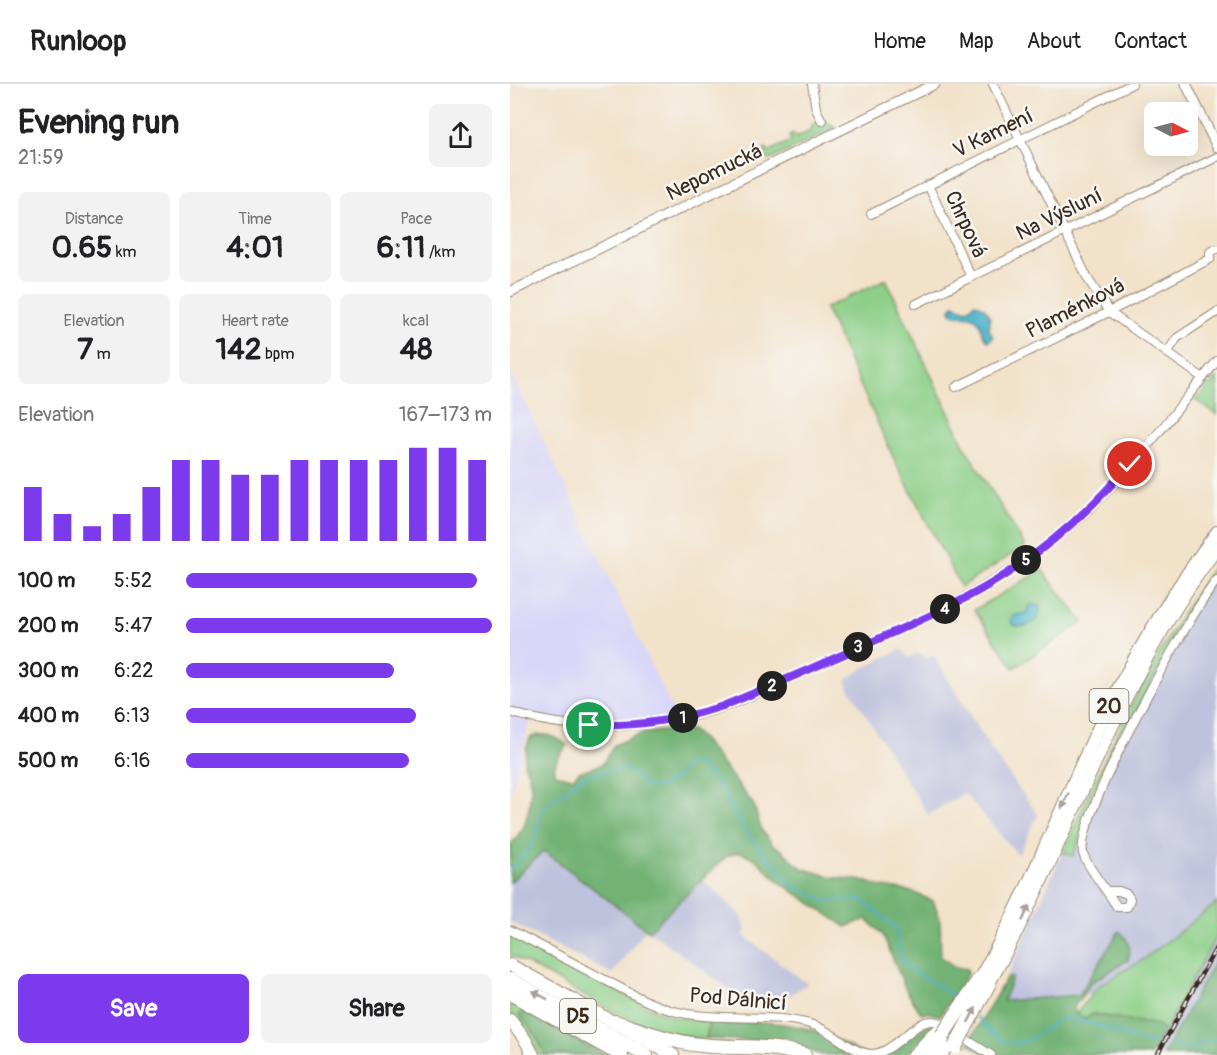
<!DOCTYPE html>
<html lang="en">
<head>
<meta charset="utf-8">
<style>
  :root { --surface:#fff; --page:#f2f2f2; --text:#202124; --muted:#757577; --line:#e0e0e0; --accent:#7c3aed }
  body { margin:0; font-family:Pangolin,sans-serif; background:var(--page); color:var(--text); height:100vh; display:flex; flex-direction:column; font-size:22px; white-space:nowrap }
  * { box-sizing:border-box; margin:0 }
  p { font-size:20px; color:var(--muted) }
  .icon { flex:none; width:33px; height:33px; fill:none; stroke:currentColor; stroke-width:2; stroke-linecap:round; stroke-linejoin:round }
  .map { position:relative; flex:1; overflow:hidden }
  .panel { display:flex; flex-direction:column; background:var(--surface); width:510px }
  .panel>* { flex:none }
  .needle { width:39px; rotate:96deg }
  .fabs { position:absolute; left:634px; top:18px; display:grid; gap:12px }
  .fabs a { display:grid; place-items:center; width:54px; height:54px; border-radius:9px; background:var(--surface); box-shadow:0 6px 24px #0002; font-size:30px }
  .pin { position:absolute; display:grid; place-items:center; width:51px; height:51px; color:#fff; margin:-26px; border:3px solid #fff; border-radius:50%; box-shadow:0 2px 6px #0007 }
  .km { position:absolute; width:30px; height:30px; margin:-15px; border-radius:50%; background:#222; color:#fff; font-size:16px; line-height:30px; text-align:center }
  .round { display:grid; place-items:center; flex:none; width:63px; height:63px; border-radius:9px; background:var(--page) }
  .headline { display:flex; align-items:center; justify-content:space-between; height:102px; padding:0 18px }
  h1 { font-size:33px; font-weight:800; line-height:45px }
  .figures { display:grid; grid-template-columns:repeat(3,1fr); gap:9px; height:102px; padding:6px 18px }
  .figures div { display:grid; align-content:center; border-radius:9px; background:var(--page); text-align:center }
  .figures b { font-size:30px; font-weight:800 }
  .figures small { font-size:16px; font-weight:400 }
  .figures p { font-size:16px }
  .chart { height:168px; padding:12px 18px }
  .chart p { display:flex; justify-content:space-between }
  .chart svg { width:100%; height:108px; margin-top:6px; stroke:var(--accent); stroke-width:6 }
  .action { display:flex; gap:12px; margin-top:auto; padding:12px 18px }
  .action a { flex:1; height:69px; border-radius:9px; background:var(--accent); color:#fff; font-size:24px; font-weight:800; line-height:69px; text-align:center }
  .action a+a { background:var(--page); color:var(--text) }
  ul { padding:0 18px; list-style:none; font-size:20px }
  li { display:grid; grid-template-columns:96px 72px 1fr; align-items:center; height:45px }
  li i { height:15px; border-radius:8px; background:var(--accent) }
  header { display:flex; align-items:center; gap:36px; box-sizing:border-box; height:84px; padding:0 30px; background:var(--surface); border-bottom:2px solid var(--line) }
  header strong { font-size:28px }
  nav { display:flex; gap:33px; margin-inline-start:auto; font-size:21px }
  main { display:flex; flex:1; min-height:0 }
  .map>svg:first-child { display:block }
  .built { fill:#d8d7f8 }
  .industrial { fill:#bfc2dd }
  .green { fill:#8dcf88; stroke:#647c53; stroke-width:1.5 }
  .forest { fill:#72b274; stroke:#566e49; stroke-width:1.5 }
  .water { fill:#4bb3ca; stroke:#436e74; stroke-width:1.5 }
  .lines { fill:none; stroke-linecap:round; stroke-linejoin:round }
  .stream { stroke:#4bb3ca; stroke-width:2 }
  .minor-casing { stroke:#968674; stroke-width:10 }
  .tertiary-casing { stroke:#968674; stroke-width:11 }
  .trunk-casing { stroke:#968674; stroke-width:14 }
  .motorway-casing { stroke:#968674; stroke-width:16 }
  .minor { stroke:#fff; stroke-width:8 }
  .tertiary { stroke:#fff; stroke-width:9 }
  .trunk { stroke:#fff; stroke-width:12 }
  .motorway { stroke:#fff; stroke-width:14 }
  .rail-casing { stroke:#3b2a1e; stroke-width:4.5 }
  .rail { stroke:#f6f6f2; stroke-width:2; stroke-dasharray:7; stroke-linecap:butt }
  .motorway-bridge-casing { stroke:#968674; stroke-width:16; stroke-linecap:butt }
  .motorway-bridge { stroke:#fff; stroke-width:14 }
  .oneway { fill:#a79f9a }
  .route-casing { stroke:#fff; stroke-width:12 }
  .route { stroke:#7c3aed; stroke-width:8 }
  .labels { text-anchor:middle; stroke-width:5; stroke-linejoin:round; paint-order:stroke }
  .shield { fill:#f6f6f2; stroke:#73675e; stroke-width:1.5 }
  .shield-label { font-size:20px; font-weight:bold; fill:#3b2a1e }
  .street-label { font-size:21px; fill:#3b2a1e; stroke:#f6f6f2 }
</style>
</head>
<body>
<header>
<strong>Runloop</strong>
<nav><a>Home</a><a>Map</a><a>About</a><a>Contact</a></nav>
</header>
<main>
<section class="panel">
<div class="headline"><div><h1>Evening run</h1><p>21:59</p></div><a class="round"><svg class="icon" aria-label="share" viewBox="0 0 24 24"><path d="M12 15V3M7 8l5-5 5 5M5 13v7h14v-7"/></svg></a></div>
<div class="figures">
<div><p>Distance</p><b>0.65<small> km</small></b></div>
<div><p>Time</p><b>4:01</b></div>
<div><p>Pace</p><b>6:11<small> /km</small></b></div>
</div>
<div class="figures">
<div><p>Elevation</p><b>7<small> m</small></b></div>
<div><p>Heart rate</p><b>142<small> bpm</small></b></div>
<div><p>kcal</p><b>48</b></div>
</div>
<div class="chart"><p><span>Elevation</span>167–173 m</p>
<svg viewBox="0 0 160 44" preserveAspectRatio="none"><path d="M5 44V22M15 44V33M25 44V38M35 44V33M45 44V22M55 44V11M65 44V11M75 44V17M85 44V17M95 44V11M105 44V11M115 44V11M125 44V11M135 44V6M145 44V6M155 44V11"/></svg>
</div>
<ul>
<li><b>100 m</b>5:52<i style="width:95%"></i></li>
<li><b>200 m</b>5:47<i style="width:100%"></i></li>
<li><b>300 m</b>6:22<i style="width:68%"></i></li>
<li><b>400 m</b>6:13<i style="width:75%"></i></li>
<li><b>500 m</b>6:16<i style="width:73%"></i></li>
</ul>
<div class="action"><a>Save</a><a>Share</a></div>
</section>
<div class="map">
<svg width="707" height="971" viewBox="0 0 707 971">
  <rect width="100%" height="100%" fill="#f6f6f2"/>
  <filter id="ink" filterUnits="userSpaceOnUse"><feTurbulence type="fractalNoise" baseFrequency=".0167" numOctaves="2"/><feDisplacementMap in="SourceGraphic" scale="12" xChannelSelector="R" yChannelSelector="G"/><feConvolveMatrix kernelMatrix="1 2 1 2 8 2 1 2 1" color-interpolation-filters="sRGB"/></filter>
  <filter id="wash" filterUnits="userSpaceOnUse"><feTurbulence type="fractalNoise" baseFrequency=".008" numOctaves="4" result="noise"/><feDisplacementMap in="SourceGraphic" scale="24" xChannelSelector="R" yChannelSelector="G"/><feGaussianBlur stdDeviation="1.35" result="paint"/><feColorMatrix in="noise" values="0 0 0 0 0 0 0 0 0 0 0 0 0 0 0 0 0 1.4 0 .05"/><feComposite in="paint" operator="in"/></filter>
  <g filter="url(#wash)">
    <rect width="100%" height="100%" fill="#f2e2c9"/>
    <polygon class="built" points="0,287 167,635 99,642 21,634 0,712"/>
    <g class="industrial">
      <polygon points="707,480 707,819 634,875 588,902 582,910 492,917 502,895 497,893 587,691 651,565"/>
      <polygon points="392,565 398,574 406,570 412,570 416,574 424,572 482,667 528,731 508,771 454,709 418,731 339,604 336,596 357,582"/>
      <polygon points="34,767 136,845 102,890 0,838 0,798"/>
      <polygon points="193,796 232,832 236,847 233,851 298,900 265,920 232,914 139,847"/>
      <polygon points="707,851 707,873 653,971 641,971"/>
    </g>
    <g class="green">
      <polygon points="315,37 326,44 260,76 254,73 254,67 256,64 258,68 281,57 279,52 283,50 286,54 302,46 302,40"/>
      <polygon points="376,195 455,363 515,462 451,503 385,377 315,224"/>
      <polygon points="707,293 707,331 685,316"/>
      <path d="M707 477V490L679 530 616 644 590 699 563 772 553 768C597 666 644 568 707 477Z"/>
      <polygon points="532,486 573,538 504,584 464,526"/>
      <polygon points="707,819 707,851 654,947 647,941 584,930 574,934 566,930 588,902 634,875"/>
      <path d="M0 851 134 921 163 933 199 938 196 955C123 950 63 902 0 871Z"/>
      <polygon points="0,917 99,971 29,971 7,937 0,929"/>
    </g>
    <g class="forest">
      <path d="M161 646H182L193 656 244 721 251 745 262 760 273 767 285 779 294 785 322 793 355 797 368 802 403 808 423 817C434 838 429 850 431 872L444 883 457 885 458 889 430 932 421 929H411L396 906 373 851 356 835 336 843 272 800 244 774 229 768 217 772 210 778 139 847 34 767 0 798V762L14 743 19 724 21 704 19 690 14 680 16 665 20 654C33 647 46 652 57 661 51 671 43 677 44 690L63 694 69 688 93 680 104 661 132 649Z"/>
      <path d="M609 847C619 855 622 864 618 876L582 898 564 923 566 930 574 934 584 930 647 941 654 947 641 971H476L458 959 497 893 502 894 493 917 569 911Z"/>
      <polygon points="707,873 707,971 653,971"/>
      <polygon points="12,928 92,971 36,971 25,950 9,931"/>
      <path d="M199 938C238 938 278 935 316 951 329 956 341 964 354 971H312L278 960 260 957 196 955Z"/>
      <polygon points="426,940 396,971 375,971 381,968 417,941"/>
    </g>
    <g class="water">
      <path d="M465 219C476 223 481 229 480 241L478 242 483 253 478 257C469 251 474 237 463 233 455 229 447 235 440 227L444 221 457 226Z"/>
      <path d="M522 520 530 522C531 538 516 547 502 540L501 535 503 532 516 529 518 523Z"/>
    </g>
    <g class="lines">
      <g class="stream">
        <path d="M0 786C23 765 26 754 32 724L73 693 91 688 117 685 136 702 150 704 166 693 178 680 189 681 206 697 236 748 281 800 316 817 351 815 385 843C389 853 386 866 392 875 399 888 435 903 449 916"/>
        <path d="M466 932C491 960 502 970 535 945 542 940 547 935 556 935 585 936 617 955 645 960"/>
        <polyline points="661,962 681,964 707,954"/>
      </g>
    </g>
  </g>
  <g filter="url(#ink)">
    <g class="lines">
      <g class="minor-casing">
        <g id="minor">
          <polyline points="302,0 306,25 312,37"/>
          <polyline points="483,0 578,195 599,228 693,294"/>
          <polyline points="418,101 461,193"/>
          <polyline points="361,130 622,0"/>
          <polyline points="700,175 700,168 707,165"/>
          <polyline points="406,220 707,73"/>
          <polyline points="657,269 667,254 707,228"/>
          <polyline points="446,303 599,228 700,175"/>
          <path d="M0 628C56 646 118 645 175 634 218 626 258 603 298 586 396 543 484 509 566 437 618 392 663 329 707 277"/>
          <path d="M597 807H609L617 810 620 815 617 823H607C599 809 576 782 573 769 565 733 680 529 707 496"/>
          <path d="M0 846C31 862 62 878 93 895 119 908 143 923 172 929 215 938 260 928 303 941 323 947 339 967 360 970 386 971 406 930 427 938 431 939 435 943 439 945"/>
          <polyline points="449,951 481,971"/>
        </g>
      </g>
      <g class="tertiary-casing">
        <g id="tertiary">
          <polyline points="676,0 707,63"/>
          <polyline points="0,208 425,0"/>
        </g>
      </g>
      <g class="trunk-casing">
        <g id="trunk">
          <polyline points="0,881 163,971"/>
          <path d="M470 894C515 816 547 732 585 651 619 579 660 511 707 448"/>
          <path d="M479 899C560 757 606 596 707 464"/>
          <polyline points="0,936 16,957 23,971"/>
          <polyline points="404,971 426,948"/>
          <polyline points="431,971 440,959"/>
        </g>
      </g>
      <g class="motorway-casing">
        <g id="motorway">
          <polyline points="0,896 136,971"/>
          <polyline points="0,909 111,971"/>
          <path d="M105 938C133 947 162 958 191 961 226 965 260 960 294 971"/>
          <polyline points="418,971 432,952"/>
        </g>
      </g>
      <use href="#minor" class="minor"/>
      <use href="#tertiary" class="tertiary"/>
      <use href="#trunk" class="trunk"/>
      <use href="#motorway" class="motorway"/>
      <g class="rail-casing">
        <polyline id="rail" points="647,971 707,862"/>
      </g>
      <use href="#rail" class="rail"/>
      <g class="motorway-bridge-casing">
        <g id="motorway-bridge">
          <polyline points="432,952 470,894"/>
          <polyline points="445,963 479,899"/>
        </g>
      </g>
      <use href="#motorway-bridge" class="motorway-bridge"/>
    </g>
    <defs><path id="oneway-solid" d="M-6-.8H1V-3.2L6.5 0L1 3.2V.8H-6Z" transform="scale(1.5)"/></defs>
    <g class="oneway">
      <use href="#oneway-solid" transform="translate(555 717) rotate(114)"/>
      <use href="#oneway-solid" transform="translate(516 829) rotate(-65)"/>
      <use href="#oneway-solid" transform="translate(30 911) rotate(-151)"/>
      <use href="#oneway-solid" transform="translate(462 931) rotate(-62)"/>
    </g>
  </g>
  <g class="lines" filter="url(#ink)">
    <g class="route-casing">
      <path id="route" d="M79 641C125 643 169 636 213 622 264 601 314 579 364 557 410 536 456 517 498 489 544 459 584 422 620 380"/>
    </g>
    <use href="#route" class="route"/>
  </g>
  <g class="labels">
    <g class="shield">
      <rect x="579.5" y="605" width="39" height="34" rx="4.5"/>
      <rect x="50" y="915" width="36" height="34" rx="4.5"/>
    </g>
    <g class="shield-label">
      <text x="599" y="629">20</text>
      <text x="68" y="939">D5</text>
    </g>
    <g class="street-label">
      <text transform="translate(483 49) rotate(-26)" y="7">V Kamení</text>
      <text transform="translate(204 88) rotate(-26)" y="7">Nepomucká</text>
      <text transform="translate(549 130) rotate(-26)" y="7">Na Výsluní</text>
      <text transform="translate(456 140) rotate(65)" y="7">Chrpová</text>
      <text transform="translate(565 224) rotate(-27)" y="7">Plaménková</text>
      <text transform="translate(228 915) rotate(5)" y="7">Pod Dálnicí</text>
    </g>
  </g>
</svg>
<div class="fabs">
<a><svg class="needle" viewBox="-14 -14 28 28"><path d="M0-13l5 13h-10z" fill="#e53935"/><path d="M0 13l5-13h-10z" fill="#757577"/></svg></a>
</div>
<div class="pin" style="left:79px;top:641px;background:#1e9e55"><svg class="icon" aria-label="arrive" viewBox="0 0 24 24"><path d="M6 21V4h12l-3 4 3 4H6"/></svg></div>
<div class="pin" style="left:620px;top:380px;background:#d93025"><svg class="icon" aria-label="check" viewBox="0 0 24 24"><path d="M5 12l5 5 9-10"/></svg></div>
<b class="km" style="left:173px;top:634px">1</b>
<b class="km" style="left:262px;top:602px">2</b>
<b class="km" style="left:348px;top:563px">3</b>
<b class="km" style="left:435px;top:525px">4</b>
<b class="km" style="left:516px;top:476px">5</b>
</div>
</main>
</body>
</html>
